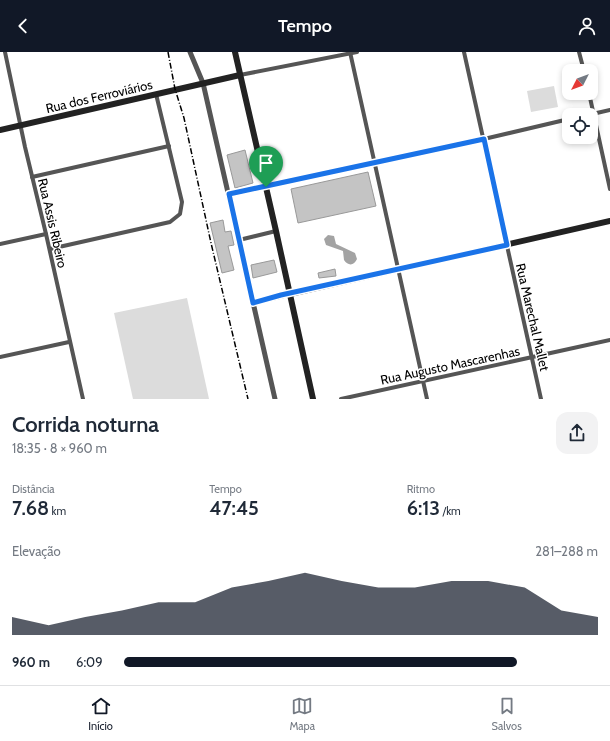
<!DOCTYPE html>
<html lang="pt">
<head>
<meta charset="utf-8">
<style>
  :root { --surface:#fff; --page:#f2f2f3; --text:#1f2937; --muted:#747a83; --line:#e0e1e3; --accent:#111827 }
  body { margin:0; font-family:Cabin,sans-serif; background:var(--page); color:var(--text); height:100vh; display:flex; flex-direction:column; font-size:15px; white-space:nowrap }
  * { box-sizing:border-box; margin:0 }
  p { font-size:13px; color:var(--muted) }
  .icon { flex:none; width:22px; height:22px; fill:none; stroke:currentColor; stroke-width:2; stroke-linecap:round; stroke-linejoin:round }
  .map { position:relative; height:347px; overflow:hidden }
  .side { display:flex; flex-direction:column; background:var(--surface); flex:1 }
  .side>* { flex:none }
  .needle { width:26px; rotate:228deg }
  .tools { position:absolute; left:562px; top:12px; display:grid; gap:8px }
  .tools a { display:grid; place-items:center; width:36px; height:36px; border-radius:8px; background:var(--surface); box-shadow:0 2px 6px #0003; font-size:20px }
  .pin { position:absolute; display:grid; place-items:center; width:34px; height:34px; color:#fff; margin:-41px -17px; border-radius:50% 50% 50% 0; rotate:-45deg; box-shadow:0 0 4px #0007 }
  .pin .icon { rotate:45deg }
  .round { display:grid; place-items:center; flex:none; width:42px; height:42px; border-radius:12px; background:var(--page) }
  .headline { display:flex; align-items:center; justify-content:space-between; height:68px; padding:0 12px }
  h1 { font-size:22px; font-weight:600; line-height:30px }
  .figures { display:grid; grid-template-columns:repeat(3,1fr); gap:6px; height:68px; padding:4px 12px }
  .figures div { display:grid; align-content:center }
  .figures b { font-size:20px; font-weight:600 }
  .figures small { font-size:11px; font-weight:400 }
  .figures p { font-size:11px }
  .chart { height:112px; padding:8px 12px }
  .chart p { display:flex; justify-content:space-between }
  .chart svg { width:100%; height:72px; margin-top:4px; fill:var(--accent); opacity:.7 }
  ul { padding:0 12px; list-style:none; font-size:13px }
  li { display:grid; grid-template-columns:64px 48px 1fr; align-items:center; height:30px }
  li i { height:10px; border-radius:5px; background:var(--accent) }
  header { display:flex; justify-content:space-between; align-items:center; height:52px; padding:0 12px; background:var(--accent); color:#fff; font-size:18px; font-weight:600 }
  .tab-bar { display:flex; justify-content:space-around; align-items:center; height:56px; border-top:1px solid var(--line); background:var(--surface); font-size:11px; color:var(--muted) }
  .tab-bar a { display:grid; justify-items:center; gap:2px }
  .tab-bar .selected { color:var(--accent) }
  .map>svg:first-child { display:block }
  .green { fill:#dcdcdc }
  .water { fill:#a3a3a3 }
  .building { fill:#c4c4c4; stroke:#999 }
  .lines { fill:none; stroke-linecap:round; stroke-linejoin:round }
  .minor { stroke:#555; stroke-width:4 }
  .tertiary { stroke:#555; stroke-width:5 }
  .secondary { stroke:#222; stroke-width:6 }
  .rail { stroke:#000; stroke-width:1.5; stroke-dasharray:6 2 1 2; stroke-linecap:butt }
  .route-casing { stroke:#fff; stroke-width:8 }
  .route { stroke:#1a73e8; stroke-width:5 }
  .labels { text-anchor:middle; stroke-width:3; stroke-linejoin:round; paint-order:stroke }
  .street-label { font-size:13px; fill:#000; stroke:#fff }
</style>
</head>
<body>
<header><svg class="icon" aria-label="back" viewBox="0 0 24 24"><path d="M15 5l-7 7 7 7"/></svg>Tempo<svg class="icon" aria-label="person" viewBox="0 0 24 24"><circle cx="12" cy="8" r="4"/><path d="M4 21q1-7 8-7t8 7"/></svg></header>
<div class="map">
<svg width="610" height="347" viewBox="0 0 610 347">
  <rect width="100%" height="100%" fill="#fff"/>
  <g class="green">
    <polygon points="554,34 558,55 531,60 527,39"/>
    <polygon points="187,246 209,347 133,347 114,261"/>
  </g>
  <path class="water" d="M328 183 334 184 336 192 355 201 357 207C354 214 348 214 344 208L343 199 326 193 324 187Z"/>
  <g class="building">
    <polygon points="245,98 253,131 235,136 227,103"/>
    <polygon points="368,120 376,154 298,171 291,137"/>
    <polygon points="223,168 225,180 231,179 234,193 228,194 234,218 222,221 210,171"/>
    <polygon points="274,208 277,220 253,226 251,213"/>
    <polygon points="335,217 336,224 319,226 318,221"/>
  </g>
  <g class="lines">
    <g class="minor">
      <polyline points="5,0 25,95 46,182 83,347"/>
      <polyline points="350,0 427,347"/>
      <polyline points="464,0 541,347"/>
      <polyline points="579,0 584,19"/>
      <polyline points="240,23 357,0"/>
      <polyline points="589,41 610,137"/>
      <polyline points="588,63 610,58"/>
      <polyline points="32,125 169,94"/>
      <polyline points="229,143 484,87 569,67"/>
      <polyline points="239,188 276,179"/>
      <polyline points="0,192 46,182"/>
      <polyline points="50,197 170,170 180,162 182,150 156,42"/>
      <polyline points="0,305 69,290"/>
      <polyline points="341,347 610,288"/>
    </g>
    <g class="tertiary">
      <polyline points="190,0 203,31 275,347"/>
      <polyline points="253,251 290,242"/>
    </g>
    <g class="secondary">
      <polyline points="235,0 276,179 313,347"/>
      <polyline points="0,78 240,23"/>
      <polyline points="290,242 610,169"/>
    </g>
    <polyline class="rail" points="168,0 175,37 184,66 211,191 248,347"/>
  </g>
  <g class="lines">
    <g class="route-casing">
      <polygon id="route" points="484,87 507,193 281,243 253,251 229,142"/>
    </g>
    <use href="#route" class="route"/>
  </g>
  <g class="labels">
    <g class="street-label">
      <text transform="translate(99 44) rotate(-13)" y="5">Rua dos Ferroviários</text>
      <text transform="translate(53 171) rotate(77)" y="5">Rua Assis Ribeiro</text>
      <text transform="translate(533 265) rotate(77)" y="5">Rua Marechal Mallet</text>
      <text transform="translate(450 313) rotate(-12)" y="5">Rua Augusto Mascarenhas</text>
    </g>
  </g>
</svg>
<div class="tools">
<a><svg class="needle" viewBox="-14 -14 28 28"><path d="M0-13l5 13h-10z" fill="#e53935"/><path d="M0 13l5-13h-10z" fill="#747a83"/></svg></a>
<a><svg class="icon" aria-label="locate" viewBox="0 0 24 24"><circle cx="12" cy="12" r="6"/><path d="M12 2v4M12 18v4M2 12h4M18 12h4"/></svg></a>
</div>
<div class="pin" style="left:266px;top:135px;background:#1e9e55"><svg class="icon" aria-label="arrive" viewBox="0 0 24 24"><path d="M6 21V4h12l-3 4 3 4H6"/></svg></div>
</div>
<section class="side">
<div class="headline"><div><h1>Corrida noturna</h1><p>18:35 · 8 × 960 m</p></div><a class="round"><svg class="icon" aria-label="share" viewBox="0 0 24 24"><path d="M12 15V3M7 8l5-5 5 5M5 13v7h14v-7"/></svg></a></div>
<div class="figures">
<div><p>Distância</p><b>7.68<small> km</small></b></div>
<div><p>Tempo</p><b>47:45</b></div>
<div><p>Ritmo</p><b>6:13<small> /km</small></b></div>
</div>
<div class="chart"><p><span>Elevação</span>281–288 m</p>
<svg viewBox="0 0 160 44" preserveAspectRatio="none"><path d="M0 44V33L10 38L20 33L30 29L40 24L50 24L60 15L70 11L80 6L90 11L100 15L110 15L120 11L130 11L140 15L150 29L160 33V44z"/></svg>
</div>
<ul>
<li><b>960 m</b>6:09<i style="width:83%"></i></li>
</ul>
</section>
<nav class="tab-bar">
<a class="selected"><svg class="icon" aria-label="home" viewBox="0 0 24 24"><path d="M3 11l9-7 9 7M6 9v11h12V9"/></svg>Início</a>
<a><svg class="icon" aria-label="map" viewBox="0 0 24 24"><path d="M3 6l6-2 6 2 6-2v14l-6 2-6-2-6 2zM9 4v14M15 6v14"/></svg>Mapa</a>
<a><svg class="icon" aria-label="saved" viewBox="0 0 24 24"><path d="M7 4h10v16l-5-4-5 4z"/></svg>Salvos</a>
</nav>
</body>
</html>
